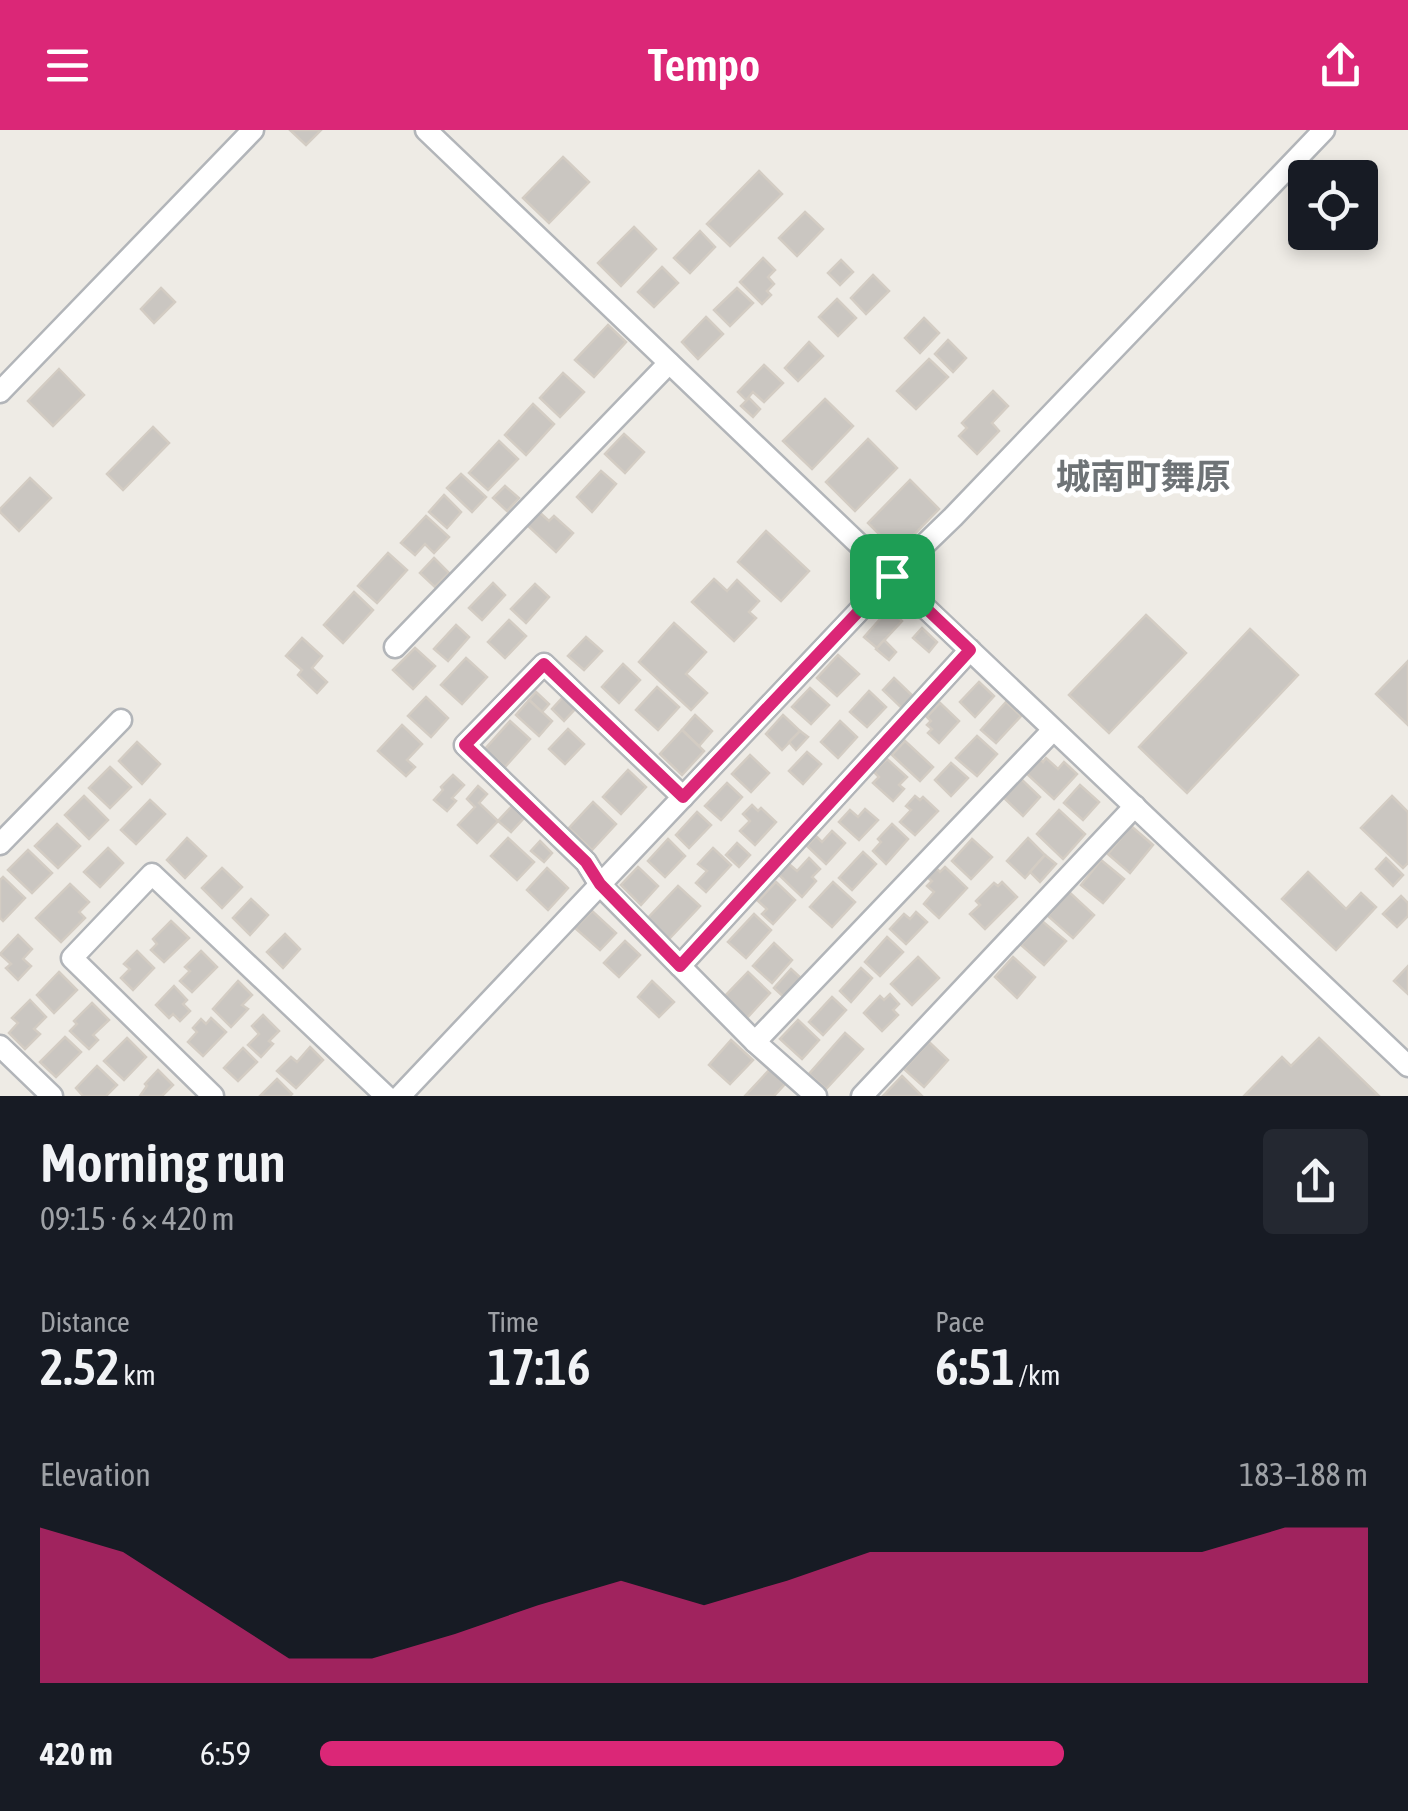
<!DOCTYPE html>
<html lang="en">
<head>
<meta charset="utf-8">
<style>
  :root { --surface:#171b24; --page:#242831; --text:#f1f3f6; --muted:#9ea1a6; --accent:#db2777 }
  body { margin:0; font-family:"Asap Condensed","Noto Sans JP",sans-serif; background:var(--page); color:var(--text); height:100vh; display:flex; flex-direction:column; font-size:38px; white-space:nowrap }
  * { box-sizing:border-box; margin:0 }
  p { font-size:32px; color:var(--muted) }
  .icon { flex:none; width:55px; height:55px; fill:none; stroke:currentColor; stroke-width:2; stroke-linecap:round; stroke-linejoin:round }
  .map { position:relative; height:966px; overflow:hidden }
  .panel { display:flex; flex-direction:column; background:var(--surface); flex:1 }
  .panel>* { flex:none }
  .buttons { position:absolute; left:1288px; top:30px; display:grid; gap:20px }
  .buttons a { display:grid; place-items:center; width:90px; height:90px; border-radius:10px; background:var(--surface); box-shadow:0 5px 15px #0003; font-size:50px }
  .pin { position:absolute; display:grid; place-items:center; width:85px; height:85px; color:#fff; margin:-42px; border-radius:20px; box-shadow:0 5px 15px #0006 }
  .round { display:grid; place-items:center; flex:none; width:105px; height:105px; border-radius:10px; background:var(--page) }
  .overview { display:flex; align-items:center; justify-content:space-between; height:170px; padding:0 40px }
  h1 { font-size:55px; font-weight:600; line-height:75px }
  .metrics { display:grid; grid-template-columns:repeat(3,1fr); gap:15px; height:170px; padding:10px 40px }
  .metrics div { display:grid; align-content:center }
  .metrics b { font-size:50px; font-weight:600 }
  .metrics small { font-size:28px; font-weight:400 }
  .metrics p { font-size:28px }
  .chart { height:280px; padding:20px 40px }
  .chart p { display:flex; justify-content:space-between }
  .chart svg { width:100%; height:180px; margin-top:10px; fill:var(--accent); opacity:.7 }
  ul { padding:0 40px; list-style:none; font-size:32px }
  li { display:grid; grid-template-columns:160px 120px 1fr; align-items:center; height:75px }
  li i { height:25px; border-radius:12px; background:var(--accent) }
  header { display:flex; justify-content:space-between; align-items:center; height:130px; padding:0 40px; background:var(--accent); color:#fff; font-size:45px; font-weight:600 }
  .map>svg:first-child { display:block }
  .building { fill:#cac6c1; stroke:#d3ccc3; stroke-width:2.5 }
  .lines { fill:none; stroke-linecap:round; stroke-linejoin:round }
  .street-casing { stroke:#b2b5b9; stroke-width:25 }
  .street { stroke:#fff; stroke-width:20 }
  .route-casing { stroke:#fff; stroke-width:20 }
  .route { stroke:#db2777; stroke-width:12 }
  .labels { text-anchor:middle; stroke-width:10; stroke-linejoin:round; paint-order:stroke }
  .quarter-label { font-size:35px; font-weight:bold; fill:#6e7376; stroke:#fff }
</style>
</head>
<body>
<header><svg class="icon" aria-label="menu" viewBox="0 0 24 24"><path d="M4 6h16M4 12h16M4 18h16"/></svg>Tempo<svg class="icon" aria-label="share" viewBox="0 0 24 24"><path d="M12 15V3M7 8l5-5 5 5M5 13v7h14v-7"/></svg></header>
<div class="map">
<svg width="1408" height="966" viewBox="0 0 1408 966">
  <rect width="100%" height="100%" fill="#eeebe5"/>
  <g class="building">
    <polygon points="290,0 321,0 306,15"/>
    <polygon points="563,27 589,52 549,93 523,68"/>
    <polygon points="759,41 782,64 730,116 707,94"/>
    <polygon points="805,82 823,99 797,126 779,108"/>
    <polygon points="634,97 656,119 621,156 598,133"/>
    <polygon points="700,101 715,117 690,143 674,128"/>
    <polygon points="763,128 775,140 768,147 774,154 767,161 771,165 762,174 740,152"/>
    <polygon points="841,130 853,142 840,155 828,143"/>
    <polygon points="662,137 678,153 654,177 638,162"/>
    <polygon points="873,145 889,161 866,184 851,168"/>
    <polygon points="161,158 175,172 154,193 141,179"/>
    <polygon points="737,158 753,173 730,196 714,180"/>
    <polygon points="837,169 856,188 838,206 819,187"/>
    <polygon points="706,187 723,204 698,229 682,212"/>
    <polygon points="924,188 939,203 920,223 905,208"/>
    <polygon points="608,195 626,212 594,247 575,230"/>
    <polygon points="948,210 966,228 953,242 935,224"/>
    <polygon points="809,212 823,226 798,251 785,238"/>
    <polygon points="929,229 948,247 916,279 897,261"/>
    <polygon points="764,235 783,253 764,272 753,262 746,270 738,262"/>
    <polygon points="59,239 84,265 53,296 28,271"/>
    <polygon points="563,243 584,262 560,287 540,268"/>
    <polygon points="993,261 1008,276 992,293 999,301 977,324 959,306 967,298 962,293"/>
    <polygon points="749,268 760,279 753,287 741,276"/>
    <polygon points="825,269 853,296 812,339 783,311"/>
    <polygon points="533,274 554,294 526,325 505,305"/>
    <polygon points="153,297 169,313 123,360 107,344"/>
    <polygon points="624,304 644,322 625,343 605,324"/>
    <polygon points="868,309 897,338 855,381 826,352"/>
    <polygon points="499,311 518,329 488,360 469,343"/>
    <polygon points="601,341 616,354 592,382 577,367"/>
    <polygon points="461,344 486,367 472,382 447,358"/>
    <polygon points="30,348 51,368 19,401 0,382 0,379"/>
    <polygon points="910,350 939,379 897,422 868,393"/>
    <polygon points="505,356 519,368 507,381 493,368"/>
    <polygon points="444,365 461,382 447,398 429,382"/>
    <polygon points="538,381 549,391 554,386 573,403 556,422 526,394"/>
    <polygon points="426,386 449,407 434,423 425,414 415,425 401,413"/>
    <polygon points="766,401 809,441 781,471 738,432"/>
    <polygon points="388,423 407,440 377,473 358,456"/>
    <polygon points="434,428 449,443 435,457 420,443"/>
    <polygon points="714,449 727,461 737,450 759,471 749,482 756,488 734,511 692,472"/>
    <polygon points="493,453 505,465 482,490 469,478"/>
    <polygon points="535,454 549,467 526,493 511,479"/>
    <polygon points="354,462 373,480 343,513 324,495"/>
    <polygon points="889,479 902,491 877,518 864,507"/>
    <polygon points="1146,485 1186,523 1109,603 1069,565"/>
    <polygon points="509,490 526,506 505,528 488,512"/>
    <polygon points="674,493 706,522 686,544 707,563 691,580 639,532"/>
    <polygon points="456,495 469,507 448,531 434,519"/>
    <polygon points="922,498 937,512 929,522 913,508"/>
    <polygon points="1250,499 1298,545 1187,663 1139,617"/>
    <polygon points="586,507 602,521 584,540 568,526"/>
    <polygon points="302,508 322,526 312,538 327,552 317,563 298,545 302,540 286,526"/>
    <polygon points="884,510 896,522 889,530 876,519"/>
    <polygon points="415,518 435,536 413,559 393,540"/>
    <polygon points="838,525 859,544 837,566 817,548"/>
    <polygon points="466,528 487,547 462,574 441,555"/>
    <polygon points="1408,531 1408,595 1376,564"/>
    <polygon points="623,534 640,550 619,573 602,557"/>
    <polygon points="894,548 917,570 906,582 883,560"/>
    <polygon points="979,552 994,566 975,587 960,572"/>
    <polygon points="657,557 679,577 658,600 636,580"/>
    <polygon points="810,558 829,575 811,594 792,577"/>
    <polygon points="869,561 886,577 867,597 850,582"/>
    <polygon points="536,562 549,574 542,582 529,570"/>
    <polygon points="426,567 448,588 431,607 408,586"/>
    <polygon points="563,567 576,578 564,591 552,579"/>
    <polygon points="529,570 552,591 539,606 516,585"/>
    <polygon points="1006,572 1021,586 996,613 981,600"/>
    <polygon points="940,573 959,591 939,613 928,603 932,599 927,595 931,591 927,587"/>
    <polygon points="695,585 712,601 699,616 682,600"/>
    <polygon points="783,585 800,601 782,620 766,604"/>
    <polygon points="510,591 530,609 505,637 485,619"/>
    <polygon points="840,591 857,607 838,628 821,612"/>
    <polygon points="402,595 422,614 407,630 415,637 406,646 378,621"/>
    <polygon points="568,599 584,614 565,634 549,619"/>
    <polygon points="682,600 704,621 682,645 660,624"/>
    <polygon points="800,601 808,607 796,620 789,612"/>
    <polygon points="977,606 997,624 977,646 956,628"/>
    <polygon points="905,611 933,637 920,651 892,625"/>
    <polygon points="137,612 160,634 142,654 119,631"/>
    <polygon points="807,622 821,634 803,654 789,641"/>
    <polygon points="750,625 769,643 751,662 732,644"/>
    <polygon points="1039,628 1043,632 1046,628 1058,639 1064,632 1077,644 1054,669 1026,643"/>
    <polygon points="887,629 907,647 899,655 904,659 893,671 873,653 879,647 874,642"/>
    <polygon points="951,633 968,648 951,666 935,650"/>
    <polygon points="110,637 131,657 110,678 89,658"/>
    <polygon points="628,640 646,657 621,684 603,667"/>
    <polygon points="453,645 464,655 452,668 456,671 447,681 434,670 443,660 441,657"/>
    <polygon points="1021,649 1040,667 1023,686 1004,668"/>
    <polygon points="727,653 742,667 721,690 705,676"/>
    <polygon points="1080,655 1099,672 1083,690 1064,673"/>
    <polygon points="478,656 487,664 479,673 498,691 477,713 458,695 475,677 467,669"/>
    <polygon points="84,666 108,690 89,709 65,685"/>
    <polygon points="915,666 920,670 923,667 938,681 915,705 900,692 911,680 906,676"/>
    <polygon points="1392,666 1408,682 1408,733 1403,738 1361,698"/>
    <polygon points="150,670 165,684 136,714 121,700"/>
    <polygon points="593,672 616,694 592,720 569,698"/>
    <polygon points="752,675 758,681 761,678 776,692 755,715 740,701 750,691 743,684"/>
    <polygon points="512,676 524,688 511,702 498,691"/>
    <polygon points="865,679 878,690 859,710 839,692 850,680 858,687"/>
    <polygon points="1059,680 1085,704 1063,729 1037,704"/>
    <polygon points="697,682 711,695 689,718 676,705"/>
    <polygon points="57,694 80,716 58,738 35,716"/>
    <polygon points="892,694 908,709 886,734 873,721 881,712 878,709"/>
    <polygon points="1131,696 1153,715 1130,743 1108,724"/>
    <polygon points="832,701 845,713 826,734 807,716 816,706 822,712"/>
    <polygon points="187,708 206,726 185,748 167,730"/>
    <polygon points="508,708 534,732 517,750 491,726"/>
    <polygon points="1028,708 1045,725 1025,748 1007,731"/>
    <polygon points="668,709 685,726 665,747 648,731"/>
    <polygon points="972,709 992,727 971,749 952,731"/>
    <polygon points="540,711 552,723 544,732 531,721"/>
    <polygon points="737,713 750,725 739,737 726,725"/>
    <polygon points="108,718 123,733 100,757 84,742"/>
    <polygon points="713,718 731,735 706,762 696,753 707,741 698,734"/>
    <polygon points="28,720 52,743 32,763 8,740"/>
    <polygon points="863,722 876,734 852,760 839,748"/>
    <polygon points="1045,725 1056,734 1040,752 1030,742"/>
    <polygon points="809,728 820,739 812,747 816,751 802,767 779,745 789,734 797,741"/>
    <polygon points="1386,728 1403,745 1393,756 1376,739"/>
    <polygon points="1101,730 1124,749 1103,773 1081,755"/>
    <polygon points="638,737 658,756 641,775 621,755"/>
    <polygon points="945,737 967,758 939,788 924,774 934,762 927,756 932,751 927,747 936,738 940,742"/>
    <polygon points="222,738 242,757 222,778 202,758"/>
    <polygon points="547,738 568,758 548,780 527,760"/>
    <polygon points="1308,742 1346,779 1361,763 1376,777 1336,820 1282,769"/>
    <polygon points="3,747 25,768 3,791 0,788 0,750"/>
    <polygon points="776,752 795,770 773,794 762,784 767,779 758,771"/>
    <polygon points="833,752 855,772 832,797 810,777"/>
    <polygon points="1002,752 1017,767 985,799 970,784 980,775 976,771 994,753 998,756"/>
    <polygon points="70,754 89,772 79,782 85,788 61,812 36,788"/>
    <polygon points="678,756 700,776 669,809 647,789"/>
    <polygon points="1069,762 1094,785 1073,808 1048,786"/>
    <polygon points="1401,766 1408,773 1408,786 1397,797 1383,784"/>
    <polygon points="251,769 268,785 250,805 233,788"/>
    <polygon points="592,781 616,803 600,820 575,798"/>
    <polygon points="916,782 927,792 906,814 890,799 904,784 910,789"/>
    <polygon points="754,784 771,800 746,828 728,812"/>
    <polygon points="171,791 189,808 164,832 151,820 157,814 153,809"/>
    <polygon points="1042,791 1066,811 1044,835 1021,815"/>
    <polygon points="285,804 300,819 283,838 267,822"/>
    <polygon points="18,805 32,819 23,829 31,836 18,850 6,838 11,834 0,824"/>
    <polygon points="887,807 903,822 880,846 865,832"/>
    <polygon points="625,811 640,825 619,847 604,833"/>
    <polygon points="774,813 792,830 772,853 753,836"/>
    <polygon points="137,821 154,838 133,860 121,848 130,839 124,834"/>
    <polygon points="201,821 217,837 192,862 180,851 190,841 185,837"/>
    <polygon points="918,827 939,848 912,875 891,854"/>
    <polygon points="1013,827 1035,847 1017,868 995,847"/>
    <polygon points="1408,836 1408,864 1394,851"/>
    <polygon points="861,838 872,848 851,872 840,861"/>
    <polygon points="791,839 804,851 786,869 774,858"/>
    <polygon points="59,842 77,860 54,883 37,865"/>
    <polygon points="748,842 770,863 747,888 724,867"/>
    <polygon points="238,851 252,865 242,875 248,879 231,897 213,879"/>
    <polygon points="652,851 674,872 659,887 638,867"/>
    <polygon points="174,856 187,870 183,874 190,881 180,891 173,884 169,888 156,875"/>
    <polygon points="890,864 899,874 893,880 898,885 882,901 864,883 880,866 884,870"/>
    <polygon points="832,867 846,880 823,905 809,892"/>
    <polygon points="30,870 46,887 34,899 40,904 25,919 9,903 18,893 12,888"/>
    <polygon points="92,873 109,890 93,905 98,910 89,919 70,901 77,894 74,891"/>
    <polygon points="263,885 279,901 269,911 273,914 261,927 248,915 259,904 252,896"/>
    <polygon points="211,888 226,902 203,926 188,912 197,902 193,898 201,889 206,894"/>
    <polygon points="798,890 819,910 802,929 780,909"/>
    <polygon points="845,903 863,919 826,959 809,944"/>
    <polygon points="65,907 81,922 56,947 40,932"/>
    <polygon points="127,908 146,927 124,950 104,931"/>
    <polygon points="1319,908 1379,966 1244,966 1282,927 1291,936"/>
    <polygon points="731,910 753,930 730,954 709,935"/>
    <polygon points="929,912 948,930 924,957 904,939"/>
    <polygon points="310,917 323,930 296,958 277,941 291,927 297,932"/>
    <polygon points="243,918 257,932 238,951 224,938"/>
    <polygon points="97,936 117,955 106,966 83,966 76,958"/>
    <polygon points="770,939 785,954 774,966 745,966"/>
    <polygon points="158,940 173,955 162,966 140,966 147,956 145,954"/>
    <polygon points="902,946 922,966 883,966"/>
    <polygon points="277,949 292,964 290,966 260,966"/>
  </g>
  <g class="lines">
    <g class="street-casing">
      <g id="street">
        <polyline points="426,0 892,446 1408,936"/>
        <polyline points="0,262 253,0"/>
        <polyline points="395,517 669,233"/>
        <polyline points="683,667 544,534 465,615 586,732 600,755 755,912 816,966"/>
        <polyline points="0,714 121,590"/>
        <polyline points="680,836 970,520"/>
        <polyline points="755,912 1053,600"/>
        <polyline points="0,916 52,966"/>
        <polyline points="213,966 72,828 152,744 386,966"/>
        <polyline points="400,966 892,446 953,387 1324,0"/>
        <polyline points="862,966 1135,676"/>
      </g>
    </g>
    <use href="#street" class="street"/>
  </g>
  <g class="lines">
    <g class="route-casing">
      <polygon id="route" points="892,446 970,520 680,836 600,754 586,732 465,615 544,534 683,667"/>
    </g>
    <use href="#route" class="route"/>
  </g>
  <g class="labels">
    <g class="quarter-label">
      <text x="1143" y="359">城南町舞原</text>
    </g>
  </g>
</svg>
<div class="buttons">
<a><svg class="icon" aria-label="locate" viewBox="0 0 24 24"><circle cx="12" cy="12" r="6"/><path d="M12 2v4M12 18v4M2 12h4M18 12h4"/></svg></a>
</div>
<div class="pin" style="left:892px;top:446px;background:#1e9e55"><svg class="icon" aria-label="arrive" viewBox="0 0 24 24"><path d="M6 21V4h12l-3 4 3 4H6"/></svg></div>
</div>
<section class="panel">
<div class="overview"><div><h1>Morning run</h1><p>09:15 · 6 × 420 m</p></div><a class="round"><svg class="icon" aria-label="share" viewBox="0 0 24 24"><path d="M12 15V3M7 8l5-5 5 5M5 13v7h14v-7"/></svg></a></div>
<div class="metrics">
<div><p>Distance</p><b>2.52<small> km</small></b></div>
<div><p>Time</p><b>17:16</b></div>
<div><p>Pace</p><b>6:51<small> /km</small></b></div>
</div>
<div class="chart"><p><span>Elevation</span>183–188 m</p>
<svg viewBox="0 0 160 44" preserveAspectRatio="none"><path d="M0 44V6L10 12L20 25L30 38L40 38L50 32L60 25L70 19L80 25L90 19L100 12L110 12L120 12L130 12L140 12L150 6L160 6V44z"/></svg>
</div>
<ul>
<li><b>420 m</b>6:59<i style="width:71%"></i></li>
</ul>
</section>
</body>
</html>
